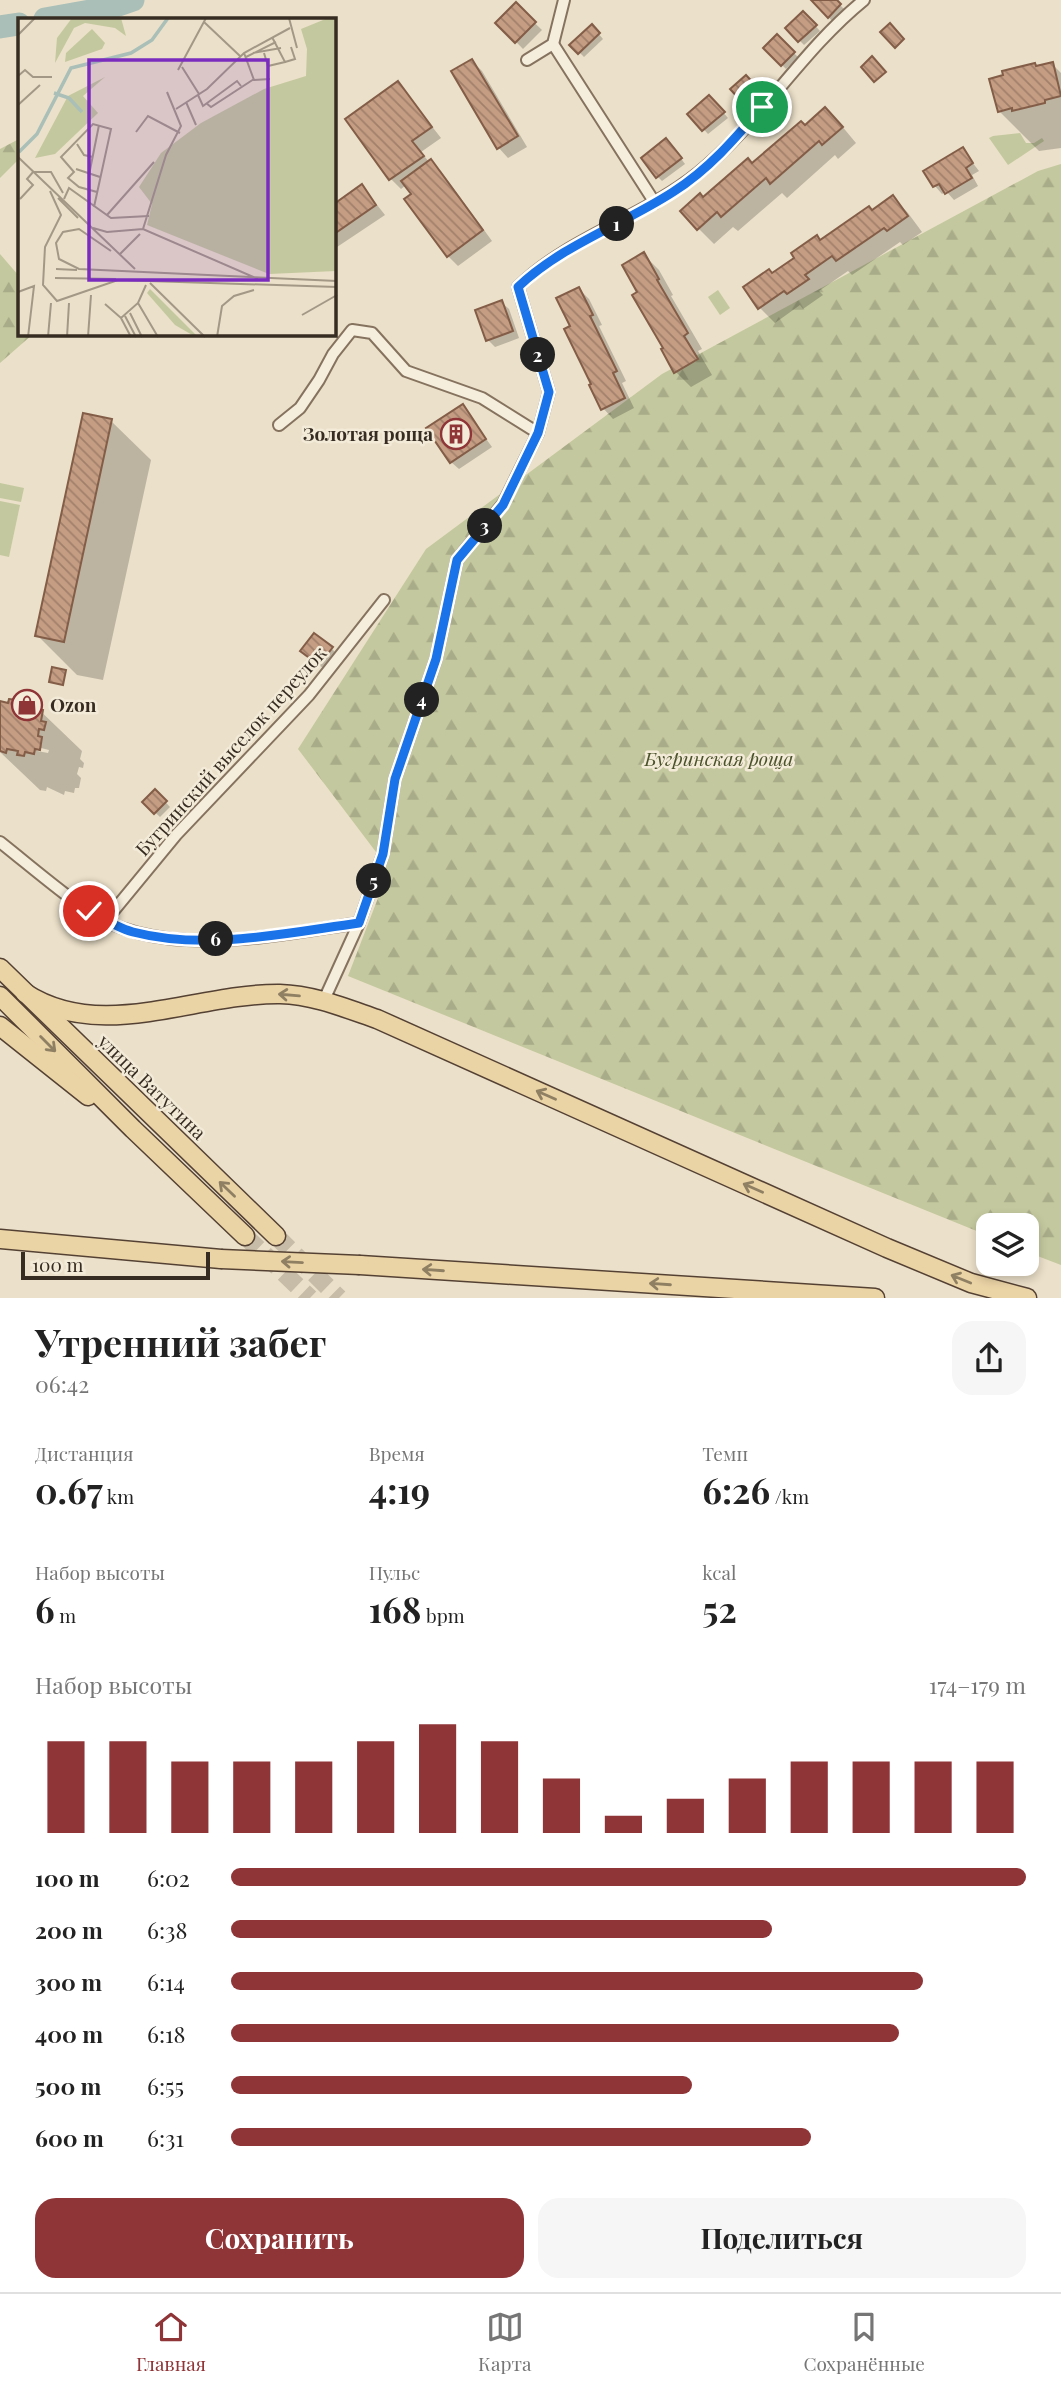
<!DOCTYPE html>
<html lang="ru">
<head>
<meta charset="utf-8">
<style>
  :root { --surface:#fff; --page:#f6f6f6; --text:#222; --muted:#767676; --line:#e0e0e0; --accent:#8f3538 }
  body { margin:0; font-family:"Playfair Display",serif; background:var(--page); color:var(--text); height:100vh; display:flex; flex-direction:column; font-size:26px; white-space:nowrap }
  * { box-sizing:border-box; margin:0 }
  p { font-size:23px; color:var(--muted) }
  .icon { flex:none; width:38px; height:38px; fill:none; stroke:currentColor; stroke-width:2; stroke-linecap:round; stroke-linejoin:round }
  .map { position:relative; height:1298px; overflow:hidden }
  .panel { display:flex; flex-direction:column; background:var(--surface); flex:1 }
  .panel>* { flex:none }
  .fabs { position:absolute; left:976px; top:1213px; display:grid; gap:14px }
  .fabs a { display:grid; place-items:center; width:63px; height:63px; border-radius:14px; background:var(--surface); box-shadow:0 4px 10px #0003; font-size:35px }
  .scale { position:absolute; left:21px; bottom:18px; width:189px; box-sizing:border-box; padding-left:7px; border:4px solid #372c21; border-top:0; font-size:19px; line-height:24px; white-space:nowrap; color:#372c21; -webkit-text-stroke:5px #f3ead8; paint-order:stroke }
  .pin { position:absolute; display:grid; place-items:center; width:60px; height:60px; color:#fff; margin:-30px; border:4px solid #fff; border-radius:50%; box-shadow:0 2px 7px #0007 }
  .km { position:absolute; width:35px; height:35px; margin:-18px; border-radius:50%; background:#222; color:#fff; font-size:19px; line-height:35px; text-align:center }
  .round { display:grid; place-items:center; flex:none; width:74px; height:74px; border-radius:21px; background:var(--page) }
  .overview { display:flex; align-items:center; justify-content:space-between; height:119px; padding:0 35px }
  h1 { font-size:38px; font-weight:700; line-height:52px }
  .figures { display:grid; grid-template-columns:repeat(3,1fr); gap:10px; height:119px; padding:7px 35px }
  .figures div { display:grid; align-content:center }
  .figures b { font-size:35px; font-weight:700 }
  .figures small { font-size:19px; font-weight:400 }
  .figures p { font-size:19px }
  .chart { height:196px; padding:14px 35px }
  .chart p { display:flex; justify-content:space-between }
  .chart svg { width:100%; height:126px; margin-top:7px; stroke:var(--accent); stroke-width:6 }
  .button { display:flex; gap:14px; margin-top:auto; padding:14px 35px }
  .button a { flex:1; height:80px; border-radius:21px; background:var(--accent); color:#fff; font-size:28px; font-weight:700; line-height:80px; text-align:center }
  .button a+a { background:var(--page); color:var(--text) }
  ul { padding:0 35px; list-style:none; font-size:23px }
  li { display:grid; grid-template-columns:112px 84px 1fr; align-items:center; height:52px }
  li i { height:18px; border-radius:9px; background:var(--accent) }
  .menu { display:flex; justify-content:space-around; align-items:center; height:98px; border-top:2px solid var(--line); background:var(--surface); font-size:19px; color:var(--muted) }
  .menu a { display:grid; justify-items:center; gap:4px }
  .menu .active { color:var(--accent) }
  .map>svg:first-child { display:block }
  .green { fill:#c4c89e }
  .forest { fill:url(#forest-firs) }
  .shadow { fill:#0003; fill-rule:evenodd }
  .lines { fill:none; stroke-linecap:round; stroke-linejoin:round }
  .river { stroke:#a9bfb8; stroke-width:23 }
  .building { fill:url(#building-back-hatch); stroke:#835d47; stroke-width:2 }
  .primary-tunnel { stroke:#c7bca7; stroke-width:18; stroke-dasharray:18 9; stroke-linecap:butt }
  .minor-casing { stroke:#86735f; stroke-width:14 }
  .primary-casing { stroke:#544133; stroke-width:21 }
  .minor { stroke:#f6eedc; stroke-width:10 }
  .primary { stroke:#ead3a5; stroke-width:18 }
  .primary-bridge-casing { stroke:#544133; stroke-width:21; stroke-linecap:butt }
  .primary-bridge { stroke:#ead3a5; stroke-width:18 }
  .oneway { stroke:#908063 }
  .route-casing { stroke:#fff; stroke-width:14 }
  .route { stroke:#1a73e8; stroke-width:9 }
  .labels { text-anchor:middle; stroke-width:5; stroke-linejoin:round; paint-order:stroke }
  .poi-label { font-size:19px; font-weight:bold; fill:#372c21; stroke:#f3ead8; text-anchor:end }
  .street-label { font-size:19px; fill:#372c21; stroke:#f3ead8 }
  .park-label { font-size:19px; font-style:italic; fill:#49522a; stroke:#f3ead8 }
  .inset-river { fill:none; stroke:#a9bfb8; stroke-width:3.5 }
  .inset-road { fill:none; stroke:#a39886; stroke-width:2 }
  .view { fill:#7b2cbf; fill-opacity:0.15; stroke:#7b2cbf; stroke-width:3.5 }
  .inset-edge { fill:none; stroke:#372c21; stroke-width:3.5 }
</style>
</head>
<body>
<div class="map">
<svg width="1061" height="1298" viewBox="0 0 1061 1298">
  <defs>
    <pattern id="forest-firs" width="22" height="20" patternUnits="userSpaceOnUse" patternTransform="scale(1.75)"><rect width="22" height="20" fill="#c4c89e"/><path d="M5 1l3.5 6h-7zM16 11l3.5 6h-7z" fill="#a9ac88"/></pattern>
    <pattern id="building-back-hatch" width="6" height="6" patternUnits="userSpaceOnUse" patternTransform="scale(1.75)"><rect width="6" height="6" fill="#c59d83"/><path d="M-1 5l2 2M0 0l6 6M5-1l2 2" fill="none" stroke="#a1806b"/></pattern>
  </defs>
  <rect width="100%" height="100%" fill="#ebe0c9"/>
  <g class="green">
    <polygon points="1020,133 1026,143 1034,143 1042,138 1044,141 1008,165 989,138 993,136"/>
    <polygon points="718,290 730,308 720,315 708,297"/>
    <polygon points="0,483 24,488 21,502 0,498"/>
    <polygon points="0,501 20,505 9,557 0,555"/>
  </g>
  <g class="forest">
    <polygon points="19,139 19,159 0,178 0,149"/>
    <polygon points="1061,164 1061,1265 1027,1252 1027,1225 989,1225 989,1236 348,976 383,885 376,852 298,749 426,549 662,374 1038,171"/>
    <polygon points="0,254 19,276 19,334 33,334 0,363"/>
  </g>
  <g class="shadow">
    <polygon points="813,0 835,0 845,10 833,22"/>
    <polygon points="516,5 542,30 523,49 498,23"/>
    <polygon points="803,13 820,31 804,45 787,28"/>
    <polygon points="592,26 603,39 584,57 572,45"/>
    <polygon points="777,37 798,57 786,69 765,48"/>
    <polygon points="472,61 482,71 527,147 508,158 498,147"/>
    <polygon points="1052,64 1061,73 1061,148 1039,151 999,111 1038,68"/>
    <polygon points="746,77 760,93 747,105 733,89"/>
    <polygon points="398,83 441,138 421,152 429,162 441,171 492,241 458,266 448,256 406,185 401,189 391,179 347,120"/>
    <polygon points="714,102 728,118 708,134 690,114"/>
    <polygon points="841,125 856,143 838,159 835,155 787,198 782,193 738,231 733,227 714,244 698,228 704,199 805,128"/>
    <polygon points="671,145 685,164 662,181 658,177"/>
    <polygon points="962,149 979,171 972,175 978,186 954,200 946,191 942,194 935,186 926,172"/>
    <polygon points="362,186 385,215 334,249 334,206"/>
    <polygon points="893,197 908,213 922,232 903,245 900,242 852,275 848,271 819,291 823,295 803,309 800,305 775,323 760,308 772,275"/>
    <polygon points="643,254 659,270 673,295 671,296 702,349 698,351 712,375 691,387 676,372 665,348"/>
    <polygon points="579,289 589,299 602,325 599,326 626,381 622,383 634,408 613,419 603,408 572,327"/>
    <polygon points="501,302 509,309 519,338 495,347 488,340"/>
    <polygon points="462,406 492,447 459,469 451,462"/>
    <polygon points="111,421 151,460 103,680 77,675 37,635"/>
    <polygon points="332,649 336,653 324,669 307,655"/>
    <path d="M16 702 22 707 28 709 34 705 82 751 80 759 84 763 83 768 79 767 77 774 81 778 79 788H75L74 793 65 791 64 795 47 787 46 791 40 790 0 752V707ZM37 747 49 750 48 753 37 751Z"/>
    <polygon points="155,791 170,807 160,817 144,802"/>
  </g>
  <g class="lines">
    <g class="river">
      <polyline points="45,19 113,7 133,0"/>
      <polyline points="0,27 19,24"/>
    </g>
  </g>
  <g class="building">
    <polygon points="811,0 837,0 841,4 828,18"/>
    <polygon points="516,2 536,22 515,43 495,23"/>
    <polygon points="803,11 817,25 798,42 785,28"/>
    <polygon points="890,23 904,39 895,48 880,32"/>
    <polygon points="592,24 600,33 578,54 569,45"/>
    <polygon points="777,34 795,52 781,66 763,48"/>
    <polygon points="872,56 886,72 874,82 861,67"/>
    <polygon points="472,59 518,136 497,149 451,71"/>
    <polygon points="1053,62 1061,96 1045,100 1045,103 1012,111 1012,108 998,112 989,79 1003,75 1002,71 1035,63 1036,66"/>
    <polygon points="746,75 757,87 741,101 730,89"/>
    <polygon points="398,81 432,127 412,141 424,156 389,180 345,119"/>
    <polygon points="709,95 725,112 702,131 687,114"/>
    <polygon points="825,107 843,127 822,145 819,141 770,184 766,178 721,217 717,212 697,230 680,211 700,193 703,197 748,158 752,163 801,121 805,125"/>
    <polygon points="666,138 682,158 656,178 641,158"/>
    <polygon points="963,147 973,163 966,168 972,178 945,194 939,184 933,187 923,171"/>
    <polygon points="431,159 483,230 447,257 404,199 411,194 401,181"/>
    <polygon points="362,184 376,205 334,234 334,204"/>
    <polygon points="893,195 908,216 887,231 884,228 836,261 832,256 805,275 809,279 787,294 784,291 758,309 743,287 769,269 772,273 794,258 791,253 817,235 820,240 869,206 872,210"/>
    <polygon points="644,252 659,279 657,280 688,333 684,336 698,359 674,373 661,349 663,348 632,295 637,292 622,265"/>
    <polygon points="579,287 593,315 590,316 617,371 613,373 625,398 601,410 589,385 591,384 564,329 570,326 556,298"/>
    <polygon points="502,300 513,331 486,341 475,310"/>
    <polygon points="463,404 486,439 450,463 426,428"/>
    <polygon points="83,413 112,419 64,642 35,636"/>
    <polygon points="314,633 333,647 319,665 300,651"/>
    <polygon points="52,667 66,670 63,685 49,682"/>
    <polygon points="9,699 17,700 16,704 27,707 27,702 35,704 34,708 43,710 41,721 46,722 44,730 39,729 38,736 42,737 40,750 35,749 34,754 25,752 24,756 17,755 18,751 7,749 6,753 0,751 0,701 8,703"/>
    <polygon points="155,789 167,801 154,814 142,802"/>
  </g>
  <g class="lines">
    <g class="primary-tunnel">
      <polyline points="245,1236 310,1298"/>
      <polyline points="276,1236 339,1298"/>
    </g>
    <g class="minor-casing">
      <g id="minor">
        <polyline points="553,44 655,203"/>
        <polyline points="527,60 553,44 564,0"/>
        <polyline points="279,425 300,408 319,380 333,354 352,330 372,333 406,371 482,398 538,433"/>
        <path d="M0 842C29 865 58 890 88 911 161 961 277 935 359 923"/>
        <polyline points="106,920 176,835 309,695 384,600"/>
        <path d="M324 1000 359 923 383 854 395 779 436 659 457 560 503 504 538 433 549 392 518 287C569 237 642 218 698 173 760 123 801 51 864 0"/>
      </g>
    </g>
    <g class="primary-casing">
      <g id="primary">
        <polyline points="0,968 276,1236"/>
        <path d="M25 993C102 1043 195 993 280 994 314 995 345 1008 377 1019L887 1248 971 1283 1027 1298"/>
        <polyline points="0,996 133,1129 245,1236"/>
        <polyline points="0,1026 88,1096"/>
        <polyline points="0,1239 221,1259"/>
        <polyline points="360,1265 875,1298"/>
      </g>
    </g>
    <use href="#minor" class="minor"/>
    <use href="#primary" class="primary"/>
    <g class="primary-bridge-casing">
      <polyline id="primary-bridge" points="221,1259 360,1265"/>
    </g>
    <use href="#primary-bridge" class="primary-bridge"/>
  </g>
  <defs><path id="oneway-shaft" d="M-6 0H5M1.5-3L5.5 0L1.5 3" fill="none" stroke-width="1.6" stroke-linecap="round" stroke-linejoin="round" transform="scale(1.75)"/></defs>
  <g class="oneway">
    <use href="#oneway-shaft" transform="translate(289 995) rotate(-175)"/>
    <use href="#oneway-shaft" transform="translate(48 1044) rotate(45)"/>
    <use href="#oneway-shaft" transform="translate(546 1095) rotate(-156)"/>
    <use href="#oneway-shaft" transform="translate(753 1188) rotate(-156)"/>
    <use href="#oneway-shaft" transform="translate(227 1189) rotate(-136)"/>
    <use href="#oneway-shaft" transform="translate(292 1262) rotate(-177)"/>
    <use href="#oneway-shaft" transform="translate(433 1270) rotate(-176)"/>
    <use href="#oneway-shaft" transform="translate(961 1279) rotate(-158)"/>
    <use href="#oneway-shaft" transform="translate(660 1284) rotate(-176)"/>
  </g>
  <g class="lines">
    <g class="route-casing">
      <path id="route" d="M89 911C103 919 118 928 133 932 206 951 286 933 359 923L383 854 395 779 436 659 457 560 503 505 538 433 549 392 518 287C562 245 622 225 673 192 708 170 735 139 762 107"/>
    </g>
    <use href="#route" class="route"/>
  </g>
  <defs>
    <g id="building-ring" transform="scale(1.575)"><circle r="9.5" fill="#f3ead8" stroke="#8f3538" stroke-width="1.5"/><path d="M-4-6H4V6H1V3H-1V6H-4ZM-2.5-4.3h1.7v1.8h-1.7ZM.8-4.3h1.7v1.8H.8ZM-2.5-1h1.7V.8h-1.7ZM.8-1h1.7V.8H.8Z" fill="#8f3538"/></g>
    <g id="shop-ring" transform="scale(1.575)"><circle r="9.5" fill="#f3ead8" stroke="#8f3538" stroke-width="1.5"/><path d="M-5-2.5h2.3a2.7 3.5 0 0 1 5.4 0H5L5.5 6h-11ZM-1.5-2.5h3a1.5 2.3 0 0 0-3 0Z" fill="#8f3538"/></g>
  </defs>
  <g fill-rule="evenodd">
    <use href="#building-ring" x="456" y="434"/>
    <use href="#shop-ring" x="27" y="705"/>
  </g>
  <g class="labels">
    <g class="poi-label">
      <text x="433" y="441">Золотая роща</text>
      <text x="50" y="712" text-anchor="start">Ozon</text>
    </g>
    <g class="street-label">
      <text transform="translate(231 751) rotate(-48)" y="7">Бугринский выселок переулок</text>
      <text transform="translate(152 1087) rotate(44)" y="7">улица Ватутина</text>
    </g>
    <g class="park-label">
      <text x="719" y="766">Бугринская роща</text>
    </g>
  </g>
  <g transform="translate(18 18)">
    <rect width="318" height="318" fill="#ebe0c9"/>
    <path d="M54 0H103L108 18 97 10 67 5 56 10 37 45 39 20ZM310 0H318V253L251 256 129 207 134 186 121 169 143 135 183 105 246 71 288 58 289 31 283 11ZM74 11 87 25 84 31 47 44 48 35ZM87 59 65 78 80 95 37 136 17 140 50 78ZM132 271 178 317 176 318 157 307 129 275Z" fill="#c4c89e"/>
    <path class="inset-river" d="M36 75 51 80 64 94M1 134 19 116 53 50 113 35 134 22 150 0"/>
    <path class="inset-road" d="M271 0 279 30M186 4 222 38M0 17 17 0M226 35 236 62 252 61M235 35 263 30M246 35 250 48 267 44 254 19M228 39 258 24M267 44 277 41 273 29M164 49 181 76M160 52 188 0M0 58 7 52 15 59H34M180 77 185 88 219 63 223 68M168 84 178 107M188 85 193 89 236 61M0 87 22 67M158 91 189 71 226 35 272 10M118 114 130 98 162 115M59 126 66 137 75 139M0 139 117 251M58 151 82 159M71 157 81 107M32 173 43 197 27 229 25 267 39 283 100 262 319 269M40 180 60 200M2 181 15 167 9 161 15 154H33L45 175M46 181 51 170 93 200 131 198M76 189 93 111 75 106 43 139 56 154 50 160 61 169 79 174M89 197 136 144M75 210 89 214 125 211 240 261M125 211 148 137 163 108 149 74M93 233 61 211 45 214 38 225 41 241 61 251 319 263M102 236 122 216M38 251 59 252M37 260 98 261M132 265 187 319M0 274 16 268 10 319M120 285 140 319M87 286 103 300 120 285 128 267M112 295 124 319M284 297 319 277M107 298 118 319M103 300 113 319M30 319 33 285M49 319 51 285M70 319 73 277M199 319 204 288 216 278 236 272"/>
    <path class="view" d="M71 42H250V262H71Z"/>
    <rect width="318" height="318" class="inset-edge"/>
  </g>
</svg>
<div class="fabs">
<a><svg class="icon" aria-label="layers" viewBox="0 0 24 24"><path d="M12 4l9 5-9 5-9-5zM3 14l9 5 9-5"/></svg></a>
</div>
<div class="scale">100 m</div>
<div class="pin" style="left:762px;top:107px;background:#1e9e55"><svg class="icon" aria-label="arrive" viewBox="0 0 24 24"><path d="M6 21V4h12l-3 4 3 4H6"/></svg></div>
<div class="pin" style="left:89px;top:911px;background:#d93025"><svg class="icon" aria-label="check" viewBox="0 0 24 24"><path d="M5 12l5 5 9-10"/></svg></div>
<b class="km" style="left:617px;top:224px">1</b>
<b class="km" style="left:538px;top:355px">2</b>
<b class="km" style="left:485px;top:526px">3</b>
<b class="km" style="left:422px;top:700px">4</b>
<b class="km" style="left:374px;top:881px">5</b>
<b class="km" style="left:216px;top:939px">6</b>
</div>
<section class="panel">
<div class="overview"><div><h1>Утренний забег</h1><p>06:42</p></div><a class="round"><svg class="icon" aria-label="share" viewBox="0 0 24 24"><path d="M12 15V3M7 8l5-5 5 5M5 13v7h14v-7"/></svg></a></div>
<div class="figures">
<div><p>Дистанция</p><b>0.67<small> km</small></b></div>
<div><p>Время</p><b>4:19</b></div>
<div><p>Темп</p><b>6:26<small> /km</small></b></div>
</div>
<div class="figures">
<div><p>Набор высоты</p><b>6<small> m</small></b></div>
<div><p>Пульс</p><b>168<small> bpm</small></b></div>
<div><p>kcal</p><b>52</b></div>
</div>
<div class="chart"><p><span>Набор высоты</span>174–179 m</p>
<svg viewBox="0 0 160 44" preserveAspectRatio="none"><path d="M5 44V12M15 44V12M25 44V19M35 44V19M45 44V19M55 44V12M65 44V6M75 44V12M85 44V25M95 44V38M105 44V32M115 44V25M125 44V19M135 44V19M145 44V19M155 44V19"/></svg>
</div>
<ul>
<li><b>100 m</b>6:02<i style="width:100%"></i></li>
<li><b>200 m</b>6:38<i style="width:68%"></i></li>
<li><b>300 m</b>6:14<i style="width:87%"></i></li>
<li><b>400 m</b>6:18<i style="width:84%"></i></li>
<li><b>500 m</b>6:55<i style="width:58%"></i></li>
<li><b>600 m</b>6:31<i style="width:73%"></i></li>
</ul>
<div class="button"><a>Сохранить</a><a>Поделиться</a></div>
</section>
<nav class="menu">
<a class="active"><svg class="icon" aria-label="home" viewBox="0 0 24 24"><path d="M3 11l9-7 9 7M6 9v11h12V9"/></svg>Главная</a>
<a><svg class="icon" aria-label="map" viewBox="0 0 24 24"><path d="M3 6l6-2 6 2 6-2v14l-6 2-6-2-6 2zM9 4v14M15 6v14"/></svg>Карта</a>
<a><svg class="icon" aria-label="saved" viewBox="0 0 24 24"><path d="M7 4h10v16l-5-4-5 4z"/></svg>Сохранённые</a>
</nav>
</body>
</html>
